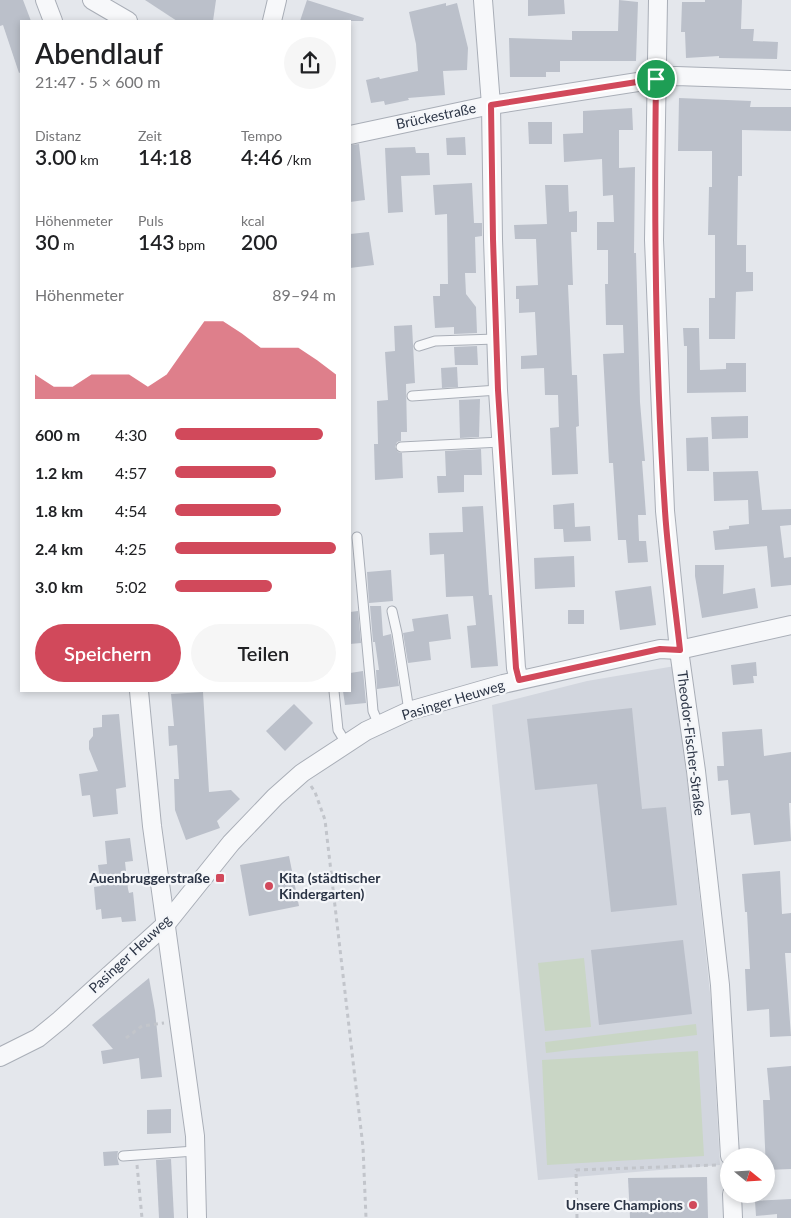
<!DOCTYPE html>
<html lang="de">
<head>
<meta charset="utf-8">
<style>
  :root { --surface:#fff; --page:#f6f6f6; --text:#202124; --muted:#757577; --accent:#d1495b }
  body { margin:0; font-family:Lato,sans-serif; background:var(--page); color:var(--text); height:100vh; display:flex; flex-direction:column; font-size:19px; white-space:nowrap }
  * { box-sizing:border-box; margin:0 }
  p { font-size:16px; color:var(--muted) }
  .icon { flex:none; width:28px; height:28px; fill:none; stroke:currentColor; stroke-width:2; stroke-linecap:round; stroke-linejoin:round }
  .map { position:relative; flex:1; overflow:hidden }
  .sheet { position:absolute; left:20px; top:20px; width:331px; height:672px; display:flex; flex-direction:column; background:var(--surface); border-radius:0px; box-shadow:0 2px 8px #0003 }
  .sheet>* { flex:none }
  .needle { width:32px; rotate:108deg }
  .fabs { position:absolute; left:720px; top:1148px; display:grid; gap:10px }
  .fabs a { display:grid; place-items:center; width:55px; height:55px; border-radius:50%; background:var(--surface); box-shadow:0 2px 8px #0003; font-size:25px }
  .pin { position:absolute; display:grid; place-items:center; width:42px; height:42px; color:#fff; margin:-21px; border:2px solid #fff; border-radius:50%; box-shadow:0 1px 5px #0007 }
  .round { display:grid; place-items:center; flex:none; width:52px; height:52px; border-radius:26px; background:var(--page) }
  .overview { display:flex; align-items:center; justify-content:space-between; height:85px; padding:0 15px }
  h1 { font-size:28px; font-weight:600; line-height:38px }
  .stats { display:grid; grid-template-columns:repeat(3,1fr); gap:8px; height:85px; padding:5px 15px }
  .stats div { display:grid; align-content:center }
  .stats b { font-size:21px; font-weight:600 }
  .stats small { font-size:14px; font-weight:400 }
  .stats p { font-size:14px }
  .chart { height:140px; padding:10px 15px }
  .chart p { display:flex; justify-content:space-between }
  .chart svg { width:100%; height:90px; margin-top:5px; fill:var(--accent); opacity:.7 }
  .primary-button { display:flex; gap:10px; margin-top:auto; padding:10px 15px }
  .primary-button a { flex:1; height:58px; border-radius:30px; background:var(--accent); color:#fff; font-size:20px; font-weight:600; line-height:58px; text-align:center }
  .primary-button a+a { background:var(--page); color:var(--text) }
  ul { padding:0 15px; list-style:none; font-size:16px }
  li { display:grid; grid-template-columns:80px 60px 1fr; align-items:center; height:38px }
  li i { height:12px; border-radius:6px; background:var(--accent) }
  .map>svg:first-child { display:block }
  .built { fill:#d2d6de }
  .green { fill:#c9d6c5 }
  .building { fill:#bbc0ca }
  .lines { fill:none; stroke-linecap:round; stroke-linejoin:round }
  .lane-casing { stroke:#a9aeb7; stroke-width:11 }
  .street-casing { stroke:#a9aeb7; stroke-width:20 }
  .path { stroke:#c2c5cb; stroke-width:3; stroke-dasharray:4 4; stroke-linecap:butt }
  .lane { stroke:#f7f8fa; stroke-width:9 }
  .street { stroke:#f7f8fa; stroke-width:18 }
  .route-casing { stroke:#fff; stroke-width:10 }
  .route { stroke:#d1495b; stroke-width:6 }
  .poi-dot { fill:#d1495b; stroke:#f4f6f9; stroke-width:2 }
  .labels { text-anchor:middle; stroke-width:4.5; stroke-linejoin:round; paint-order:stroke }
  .street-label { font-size:14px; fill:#2b3445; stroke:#f4f6f9 }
  .poi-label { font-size:14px; font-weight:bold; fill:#2b3445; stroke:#f4f6f9; text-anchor:end }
</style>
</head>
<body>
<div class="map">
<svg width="791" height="1218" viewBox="0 0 791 1218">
  <rect width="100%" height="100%" fill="#e4e7ec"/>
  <polygon class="built" points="675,666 711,1002 720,1165 538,1180 492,705 587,681"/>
  <g class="green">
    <polygon points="584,958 591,1027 545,1031 538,963"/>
    <polygon points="696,1024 697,1035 546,1053 545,1042"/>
    <polygon points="698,1051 704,1156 547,1165 542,1060"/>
  </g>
  <g class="building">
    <polygon points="0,0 23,0 31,21 21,21 21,72 19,73 3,25 0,26"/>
    <polygon points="145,0 216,0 213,21 177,21"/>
    <polygon points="307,0 364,18 363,21 300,21"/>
    <polygon points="528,0 564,0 565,14 528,16"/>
    <polygon points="619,0 638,2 636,61 560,61 560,72 546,72 546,77 510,77 509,38 572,40 572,31 618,31"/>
    <polygon points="705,0 742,0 741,29 754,29 753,41 778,42 777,59 719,58 719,56 686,58 685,32 681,32 682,2 705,2"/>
    <polygon points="446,3 446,6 457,3 468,48 467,70 443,71 445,95 408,98 409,100 385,105 384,101 371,103 366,80 379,77 380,79 418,71 416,44 409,12"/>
    <polygon points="679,98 751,101 750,107 791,107 791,131 742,130 742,176 738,176 737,245 746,245 746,272 753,272 753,291 736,292 735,339 709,339 709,298 715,298 715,235 708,235 709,187 712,187 712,151 678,151"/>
    <polygon points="632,108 633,130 619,130 619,168 635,167 634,253 636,253 640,402 645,461 642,461 646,515 638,515 639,541 646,541 648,562 628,563 626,540 618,540 613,463 609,463 603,354 624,353 623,325 606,325 605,284 608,284 608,250 597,250 597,222 614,222 613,195 603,196 602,159 564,162 563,134 583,133 583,111"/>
    <polygon points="528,122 552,122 552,144 529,144"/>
    <polygon points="465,137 466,155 447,155 446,138"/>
    <polygon points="359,144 365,200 350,202 350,145"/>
    <polygon points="415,147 416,153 429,153 430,175 401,176 403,212 388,213 385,148"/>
    <polygon points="472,183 474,223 482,223 482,236 475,237 476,273 465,273 466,294 476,307 477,333 454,334 454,327 435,328 433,296 440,296 440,284 448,284 447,214 435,215 433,185"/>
    <polygon points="545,185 568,185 569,212 577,211 577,232 571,232 573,285 568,285 572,375 577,375 579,426 576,427 578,474 552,475 550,428 559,427 558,395 545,395 544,368 521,369 521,356 537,355 535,312 519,313 519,299 516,299 516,286 538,285 536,239 515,239 514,225 547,224"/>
    <polygon points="369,232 374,265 350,268 350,234"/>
    <polygon points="412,325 415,383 406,384 407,432 401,432 401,441 397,442 395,447 398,452 402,453 403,478 375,480 374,444 378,444 377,401 388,400 385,352 395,351 394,326"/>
    <polygon points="683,328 699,328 700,370 726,369 726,363 746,363 746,392 687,393 687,346 684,346"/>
    <polygon points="477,346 478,365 455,365 454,347"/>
    <polygon points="457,367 458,387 442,388 441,368"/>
    <polygon points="480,399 479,437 460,438 459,400"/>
    <polygon points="748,416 748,438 712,439 711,417"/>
    <polygon points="708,437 709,471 687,471 686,438"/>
    <polygon points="481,449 482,475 464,475 464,492 438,493 437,476 446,476 445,451"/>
    <polygon points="758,471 762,510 791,509 791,525 780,526 784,558 791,557 791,585 771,587 767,546 715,550 713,531 729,529 729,526 749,524 748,500 714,501 713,472"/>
    <polygon points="574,503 575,527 590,526 591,541 564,542 563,529 554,529 553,505"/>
    <polygon points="483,506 489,595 492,595 498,666 471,668 467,626 476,625 473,596 446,597 444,554 430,555 429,533 463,532 462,507"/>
    <polygon points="574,556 575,587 535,589 534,558"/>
    <polygon points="695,565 724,565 723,594 755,588 758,608 702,618 695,576"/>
    <polygon points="391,570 393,601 369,603 367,572"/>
    <polygon points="651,586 656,625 620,630 615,591"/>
    <polygon points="370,606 381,606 383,636 391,634 399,686 377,689 376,670 379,670 375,642 373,642"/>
    <rect x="568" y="610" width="16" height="14"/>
    <polygon points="358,611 361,643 350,644 350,612"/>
    <polygon points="448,614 451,639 429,642 431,660 408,663 403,633 414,631 412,619"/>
    <polygon points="756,662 757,676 753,676 754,683 733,685 731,665"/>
    <polygon points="363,671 366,703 345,705 343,691 350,691 350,673"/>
    <polygon points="203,692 209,792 231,790 240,799 217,821 220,828 186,840 175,810 174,779 179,779 177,745 169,746 168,726 174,726 171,694"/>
    <polygon points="294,704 313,723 285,751 266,731"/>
    <polygon points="632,708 642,809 666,807 677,905 611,912 597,784 535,790 527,719"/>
    <polygon points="119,714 126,787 116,789 118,814 93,817 90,795 82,796 79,774 98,771 89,749 89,741 93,736 93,728 102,727 102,715"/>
    <polygon points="762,729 764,756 791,752 791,803 789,803 791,841 754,845 750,813 731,815 728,780 718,781 717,766 724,766 722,732"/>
    <polygon points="130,838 133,861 125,862 128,889 129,893 133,892 136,921 122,922 121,917 102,919 101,909 96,910 94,887 101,886 98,865 107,864 105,841"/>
    <polygon points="289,856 299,906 249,916 240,865"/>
    <polygon points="780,871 782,914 791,913 791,953 785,953 791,1036 770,1037 769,1009 747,1011 745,969 750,969 747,912 745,912 742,874"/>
    <polygon points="683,940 692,1014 599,1025 591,950"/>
    <polygon points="149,978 155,1011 162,1077 141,1079 139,1058 103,1064 101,1051 113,1049 92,1025"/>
    <polygon points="791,1066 791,1169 766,1170 763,1100 770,1100 767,1068"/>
    <polygon points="171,1109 171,1133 147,1134 147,1110"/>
    <polygon points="118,1151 117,1157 119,1165 104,1166 103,1152"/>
    <polygon points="171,1159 174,1218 159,1218 156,1160"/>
    <polygon points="707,1177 708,1218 630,1218 628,1178"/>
    <polygon points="791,1199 791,1218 777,1218 777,1214 756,1216 755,1201"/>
  </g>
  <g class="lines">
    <g class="lane-casing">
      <g id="lane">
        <polyline points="419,346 435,341 496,339"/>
        <polyline points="412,396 498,390"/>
        <polyline points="401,447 501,442"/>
        <polyline points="357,537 372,699 373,711 379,725"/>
        <polyline points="392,611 397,633 409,711"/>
        <polyline points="334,691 338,730 346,743"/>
        <polyline points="123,1156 195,1151"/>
      </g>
    </g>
    <g class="street-casing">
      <g id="street">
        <polyline points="45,0 53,21"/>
        <polyline points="92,0 128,21"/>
        <polyline points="483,0 491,105 493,239 498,390 516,668 519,680"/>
        <polyline points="658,0 654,240 665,511 679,650 696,771 720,985 730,1156"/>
        <polyline points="272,21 277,0"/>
        <polyline points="350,135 491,105 676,76 791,80"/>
        <polyline points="139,691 152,826 195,1136 197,1218"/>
        <polyline points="0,1057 38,1038 60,1020 166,924 231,843 275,797 302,773 366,731 409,711 503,684 660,649 679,650 791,625"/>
        <polyline points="732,1194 733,1218"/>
      </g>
    </g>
    <g class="path">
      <polyline points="311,786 315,792 325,820 363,1147 366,1218"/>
      <polyline points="126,1038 142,1026 164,1023"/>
      <polyline points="137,1165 142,1218"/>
      <polyline points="577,1218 576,1170 717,1165"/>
    </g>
    <use href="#lane" class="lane"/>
    <use href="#street" class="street"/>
  </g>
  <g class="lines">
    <g class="route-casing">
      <path id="route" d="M656 79C654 223 655 367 665 511 668 557 675 604 680 650L660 649 519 680 516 668 498 390 493 239 491 105Z"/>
    </g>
    <use href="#route" class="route"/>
  </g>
  <g class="poi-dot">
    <rect x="215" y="873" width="10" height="10" rx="2.5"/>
    <circle cx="269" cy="886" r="5"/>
    <circle cx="693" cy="1205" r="5"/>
  </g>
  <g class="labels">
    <g class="street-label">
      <text transform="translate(436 116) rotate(-12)" y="5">Brückestraße</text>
      <text transform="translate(453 700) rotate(-17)" y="5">Pasinger Heuweg</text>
      <text transform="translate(691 743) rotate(83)" y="5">Theodor-Fischer-Straße</text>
      <text transform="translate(130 954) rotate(-43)" y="5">Pasinger Heuweg</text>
    </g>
    <g class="poi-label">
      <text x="210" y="883">Auenbruggerstraße</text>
      <text x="279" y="883" text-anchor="start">Kita (städtischer<tspan x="279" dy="16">Kindergarten)</tspan></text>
      <text x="683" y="1210">Unsere Champions</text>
    </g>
  </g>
</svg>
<div class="fabs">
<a><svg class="needle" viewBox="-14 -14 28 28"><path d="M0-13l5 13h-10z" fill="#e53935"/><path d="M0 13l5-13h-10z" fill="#757577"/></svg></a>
</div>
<div class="pin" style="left:656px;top:79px;background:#1e9e55"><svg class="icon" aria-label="arrive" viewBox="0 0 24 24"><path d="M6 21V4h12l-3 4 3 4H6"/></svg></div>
<section class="sheet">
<div class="overview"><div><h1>Abendlauf</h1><p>21:47 · 5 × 600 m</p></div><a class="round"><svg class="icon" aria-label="share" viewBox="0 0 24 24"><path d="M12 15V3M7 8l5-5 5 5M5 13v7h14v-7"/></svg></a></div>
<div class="stats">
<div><p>Distanz</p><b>3.00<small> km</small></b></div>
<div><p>Zeit</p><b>14:18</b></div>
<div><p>Tempo</p><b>4:46<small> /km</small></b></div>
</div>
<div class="stats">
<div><p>Höhenmeter</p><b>30<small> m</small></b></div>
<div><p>Puls</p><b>143<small> bpm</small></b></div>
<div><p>kcal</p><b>200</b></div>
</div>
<div class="chart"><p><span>Höhenmeter</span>89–94 m</p>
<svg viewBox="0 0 160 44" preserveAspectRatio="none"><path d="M0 44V32L10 38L20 38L30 32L40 32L50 32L60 38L70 32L80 19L90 6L100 6L110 12L120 19L130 19L140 19L150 25L160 32V44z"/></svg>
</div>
<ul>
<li><b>600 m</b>4:30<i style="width:92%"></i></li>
<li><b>1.2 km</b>4:57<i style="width:63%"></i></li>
<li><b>1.8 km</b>4:54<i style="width:66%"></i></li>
<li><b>2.4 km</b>4:25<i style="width:100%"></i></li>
<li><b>3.0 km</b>5:02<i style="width:60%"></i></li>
</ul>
<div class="primary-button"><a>Speichern</a><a>Teilen</a></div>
</section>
</div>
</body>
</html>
